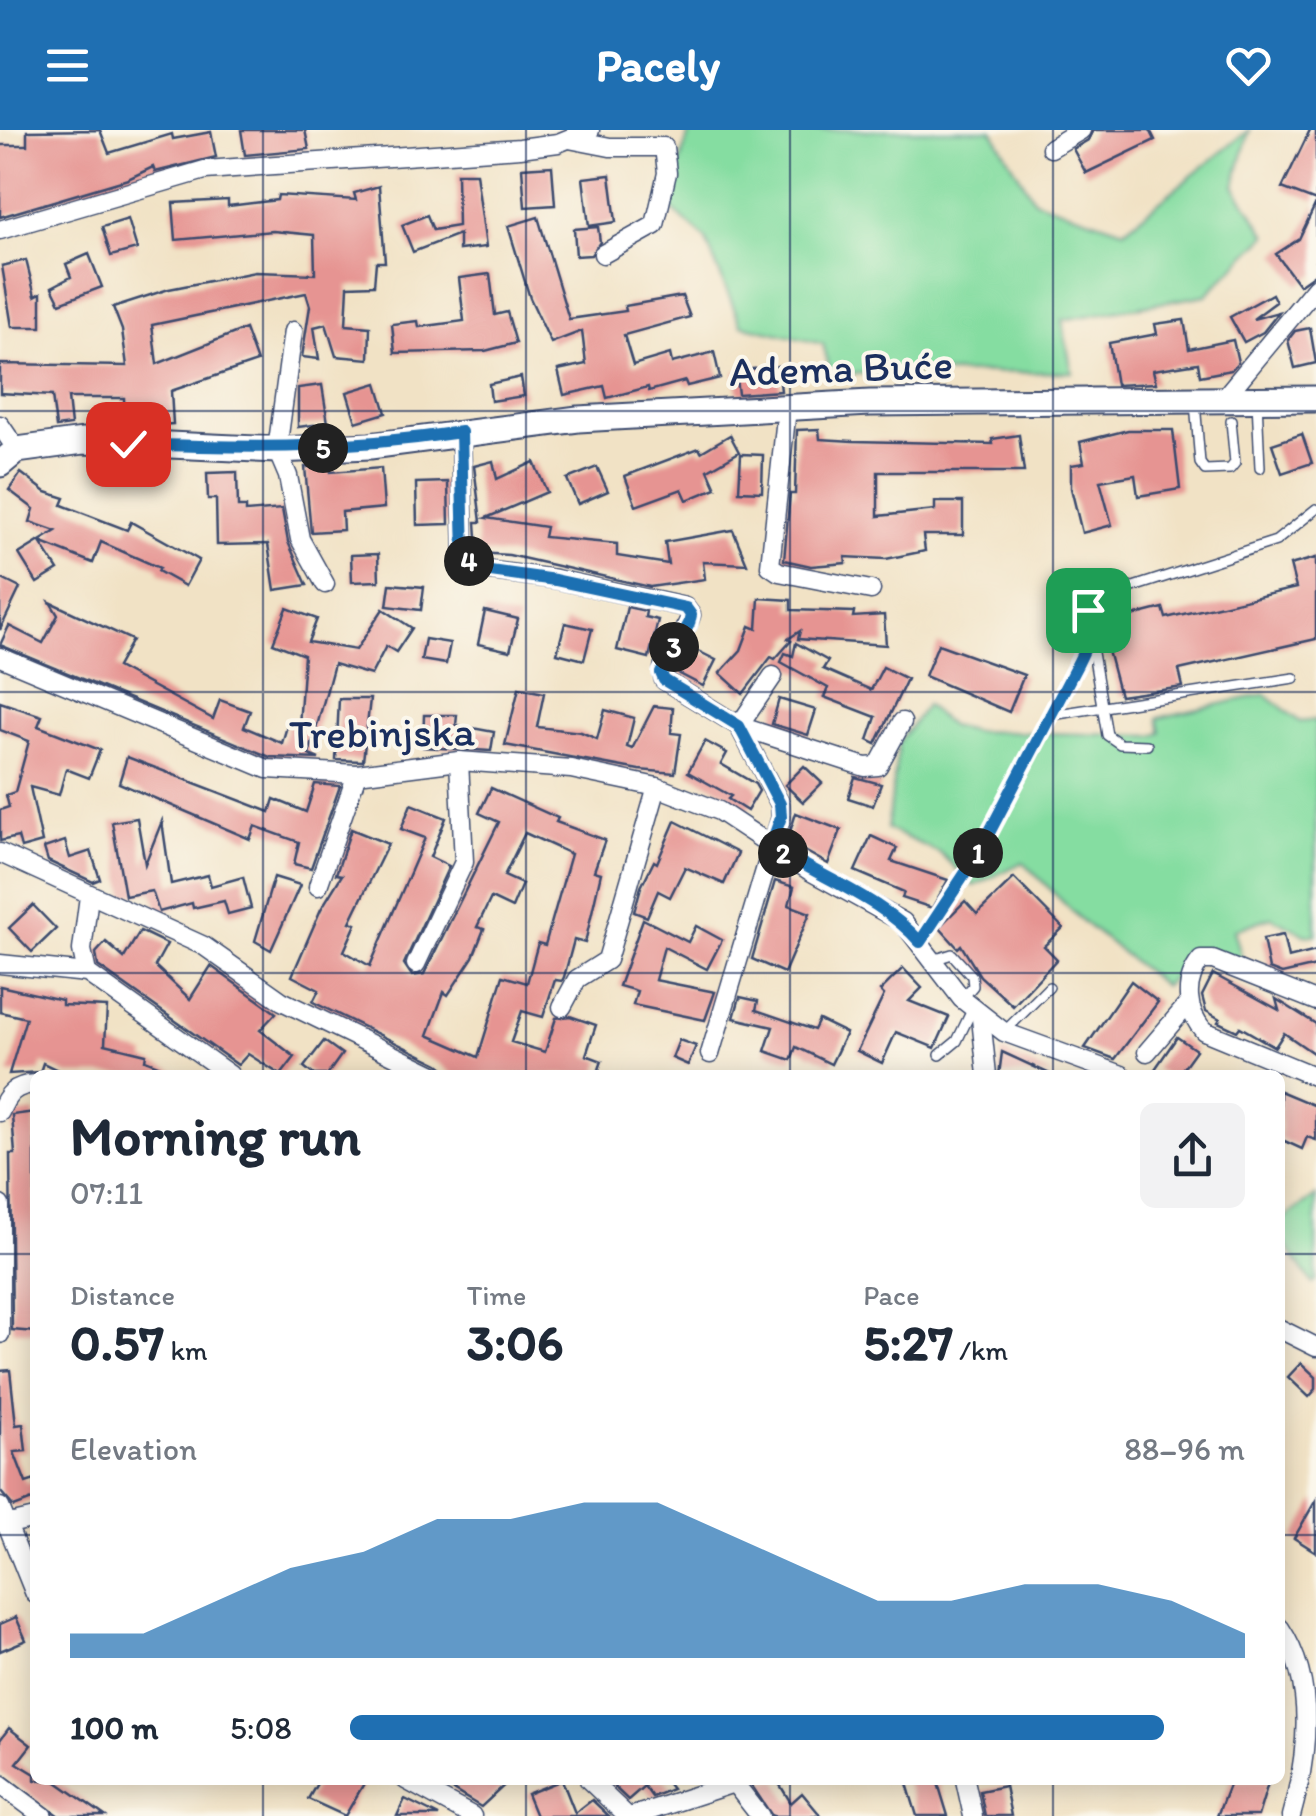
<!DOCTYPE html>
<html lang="en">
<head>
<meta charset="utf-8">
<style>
  :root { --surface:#fff; --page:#f2f2f3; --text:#1f2937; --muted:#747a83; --accent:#1f6fb2 }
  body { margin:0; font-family:Itim,sans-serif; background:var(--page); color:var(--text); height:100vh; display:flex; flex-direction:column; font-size:38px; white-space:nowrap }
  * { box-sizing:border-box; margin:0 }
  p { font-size:32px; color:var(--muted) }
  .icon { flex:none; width:55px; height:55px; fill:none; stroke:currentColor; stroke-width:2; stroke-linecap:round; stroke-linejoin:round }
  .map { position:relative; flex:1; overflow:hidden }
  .drawer { position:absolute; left:30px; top:940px; width:1255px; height:715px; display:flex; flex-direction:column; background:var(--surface); border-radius:15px; box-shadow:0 5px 25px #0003 }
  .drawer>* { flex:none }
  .pin { position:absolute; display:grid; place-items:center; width:85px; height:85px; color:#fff; margin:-42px; border-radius:20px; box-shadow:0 5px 15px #0006 }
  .km { position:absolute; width:50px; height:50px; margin:-25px; border-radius:50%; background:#222; color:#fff; font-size:28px; line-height:50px; text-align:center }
  .round { display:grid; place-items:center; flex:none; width:105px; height:105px; border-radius:15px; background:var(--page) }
  .summary { display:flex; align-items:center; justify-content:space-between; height:170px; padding:0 40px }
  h1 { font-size:55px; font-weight:700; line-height:75px }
  .stats { display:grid; grid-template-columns:repeat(3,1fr); gap:15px; height:170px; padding:10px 40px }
  .stats div { display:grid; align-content:center }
  .stats b { font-size:50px; font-weight:700 }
  .stats small { font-size:28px; font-weight:400 }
  .stats p { font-size:28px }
  .chart { height:280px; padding:20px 40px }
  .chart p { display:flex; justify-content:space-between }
  .chart svg { width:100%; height:180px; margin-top:10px; fill:var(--accent); opacity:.7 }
  ul { padding:0 40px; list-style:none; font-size:32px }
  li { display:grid; grid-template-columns:160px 120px 1fr; align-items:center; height:75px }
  li i { height:25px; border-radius:12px; background:var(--accent) }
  header { display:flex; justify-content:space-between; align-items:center; height:130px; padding:0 40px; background:var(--accent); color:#fff; font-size:45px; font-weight:700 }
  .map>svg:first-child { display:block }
  .green { fill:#85dda1; stroke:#508680; stroke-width:2.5 }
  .building { fill:#e69492; fill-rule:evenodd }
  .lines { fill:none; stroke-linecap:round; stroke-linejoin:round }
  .lane-casing { stroke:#3b4a6d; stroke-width:12 }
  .street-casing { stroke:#3b4a6d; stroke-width:21 }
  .secondary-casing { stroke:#3b4a6d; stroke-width:29 }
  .lane { stroke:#fff; stroke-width:9 }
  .street { stroke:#fff; stroke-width:18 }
  .secondary { stroke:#fff; stroke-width:25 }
  .route-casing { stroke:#fff; stroke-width:20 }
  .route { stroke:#1f6fb2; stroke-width:12 }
  .grid { fill:none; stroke:#1b2f5e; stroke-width:2.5; stroke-opacity:0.55 }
  .labels { text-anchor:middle; stroke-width:8; stroke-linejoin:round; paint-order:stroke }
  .street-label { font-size:42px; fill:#1b2f5e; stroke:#fbf7ec }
</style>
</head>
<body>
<header><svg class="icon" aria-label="menu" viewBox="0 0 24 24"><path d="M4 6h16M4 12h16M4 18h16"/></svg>Pacely<svg class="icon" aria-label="heart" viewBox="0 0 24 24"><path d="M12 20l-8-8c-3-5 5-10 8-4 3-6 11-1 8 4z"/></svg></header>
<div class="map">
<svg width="1316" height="1686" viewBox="0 0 1316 1686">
  <rect width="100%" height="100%" fill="#fbf7ec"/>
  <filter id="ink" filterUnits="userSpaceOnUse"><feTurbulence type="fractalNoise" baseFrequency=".01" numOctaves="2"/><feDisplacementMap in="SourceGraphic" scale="20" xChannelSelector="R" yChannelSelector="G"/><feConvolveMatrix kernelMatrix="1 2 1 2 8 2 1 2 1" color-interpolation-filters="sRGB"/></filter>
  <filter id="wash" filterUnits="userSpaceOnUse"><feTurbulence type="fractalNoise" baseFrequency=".0048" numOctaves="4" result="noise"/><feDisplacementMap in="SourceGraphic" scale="40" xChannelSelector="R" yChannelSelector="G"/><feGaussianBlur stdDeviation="2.25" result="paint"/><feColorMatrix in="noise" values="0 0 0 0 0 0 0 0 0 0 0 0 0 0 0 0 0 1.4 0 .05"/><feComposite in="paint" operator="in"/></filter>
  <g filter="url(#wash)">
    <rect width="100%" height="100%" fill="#f1e2c5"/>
    <g class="green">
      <polygon points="690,0 992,0 1034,70 1124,100 1249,0 1234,56 1267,105 1206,165 1062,190 1072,242 831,244 823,214 741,195 705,108 667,75"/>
      <polygon points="1265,564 1300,592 1316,590 1316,805 1304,804 1271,787 1234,800 1246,843 1199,825 1164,856 1081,790 1023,732 974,756 940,723 887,699 899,612 926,575 950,596 971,601 1153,606 1161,603 1158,588"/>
      <polygon points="1316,1066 1316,1151 1313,1154 1280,1107 1280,1091"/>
    </g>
    <g id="blocks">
      <g class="building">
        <polygon points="100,0 109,23 172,4 173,9 211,2 216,27 155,42 153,37 128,49 0,87 0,15 27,15 27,1"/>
        <polygon points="241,0 305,0 309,19 245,25"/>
        <polygon points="1093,0 1150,0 1155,10 1086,43 1073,19 1088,10"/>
        <polygon points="1310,0 1316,0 1316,71 1282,58"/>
        <polygon points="552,36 555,75 525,77 522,38"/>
        <polygon points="457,43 476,43 486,117 459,120 459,104 413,122 402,95 427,85 433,100 458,96"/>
        <polygon points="610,45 616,92 589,96 583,48"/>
        <polygon points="379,56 385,132 376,132 374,155 348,156 346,195 370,197 369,229 336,226 326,194 314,197 319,229 302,227 310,176 306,163 152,195 157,234 245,199 257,232 171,261 173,294 125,297 124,268 68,268 71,295 56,297 52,266 0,263 0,234 127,236 122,200 113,177 169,159 255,142 315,144 314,105 273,101 176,110 173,73 228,70 228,76 277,70 278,65 356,70 354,63"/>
        <polygon points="1316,73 1316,143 1299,155 1276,124 1299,109"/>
        <polygon points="538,87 569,189 626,181 625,176 682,166 690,187 624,205 633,235 670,224 672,233 714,222 720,248 687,256 685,251 649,261 648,257 607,268 604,256 564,265 558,240 586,234 582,201 551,213 530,168 508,96"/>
        <polygon points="128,89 137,119 111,126 102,97"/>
        <polygon points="598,97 600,112 591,125 576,126 574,99"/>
        <polygon points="89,124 102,157 60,173 52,157 71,147 66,134"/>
        <polygon points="26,130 35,166 41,163 41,197 12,197 2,136"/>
        <polygon points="490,144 495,185 507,182 516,213 485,221 395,223 392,194 418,191 419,197 464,191 459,148"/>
        <polygon points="1272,164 1276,172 1253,189 1279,182 1263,202 1244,212 1230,187"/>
        <polygon points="1184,190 1189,219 1233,210 1238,232 1231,240 1200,246 1198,233 1153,240 1156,253 1116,255 1109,213 1157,204 1155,194"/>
        <polygon points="1310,198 1316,233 1295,238 1288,210 1295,201"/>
        <polygon points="778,236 781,261 738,264 735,241"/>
        <polygon points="521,247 524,266 491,271 489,254"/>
        <polygon points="377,253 386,283 356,292 347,262"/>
        <polygon points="322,255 328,293 298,297 298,258"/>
        <polygon points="819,299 820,309 853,311 993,314 992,309 1019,305 1024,342 878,342 878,386 935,380 935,372 963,372 963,405 923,405 925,421 886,429 845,427 846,433 811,436 784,430 790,364 795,364 797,300"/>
        <polygon points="1128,300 1173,300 1180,359 1138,366 1135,345 1100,351 1112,395 1082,403 1071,358 1071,335 1084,333 1080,312"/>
        <polygon points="1302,304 1312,333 1282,343 1272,314"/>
        <polygon points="730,305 739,322 708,340 716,358 687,370 682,359 636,376 625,346 699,318 701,322"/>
        <polygon points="741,324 763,325 762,362 739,361"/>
        <polygon points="493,331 497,349 534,332 547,362 486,388 546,397 544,407 617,414 617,426 668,434 665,412 733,400 747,434 703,432 705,449 650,457 509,425 478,423 476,392 481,392 474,336"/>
        <polygon points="331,336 331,342 381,338 384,378 342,382 343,400 311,402 305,337"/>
        <polygon points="597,337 608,361 578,374 567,349"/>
        <polygon points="237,342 238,377 246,377 246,382 282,379 288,412 307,455 275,460 268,414 217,415 216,369 208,369 207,343"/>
        <polygon points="21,343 46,362 65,368 62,375 127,400 131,392 199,430 185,456 158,441 160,438 101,412 93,433 40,412 58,440 37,453 19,424 56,401 30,392 34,379 9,360"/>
        <polygon points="448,352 449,394 417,395 416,353"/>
        <polygon points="378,424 379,451 352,452 351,425"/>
        <polygon points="1316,428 1316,509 1179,540 1183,557 1120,566 1101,494 1163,478 1166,488 1296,458 1290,435"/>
        <polygon points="0,448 20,458 0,500"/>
        <polygon points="390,454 424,457 421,480 387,476"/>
        <polygon points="759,468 791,470 791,480 854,482 853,487 884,485 886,515 798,509 800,501 788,509 791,511 775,529 771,527 743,564 720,543 741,520 750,496 757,499"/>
        <polygon points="50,472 132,510 117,537 213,589 220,570 250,581 244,597 282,613 288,593 299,596 304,525 273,513 287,478 317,489 308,512 356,520 383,479 412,498 396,522 386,516 371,545 334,534 309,625 319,629 270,627 0,515 9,496 43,513 58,485"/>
        <polygon points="627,477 646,481 645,487 658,490 649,528 617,520"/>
        <polygon points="485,481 518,489 510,521 478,514"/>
        <polygon points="565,493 592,499 584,530 557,523"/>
        <polygon points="425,509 450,513 446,534 421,530"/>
        <polygon points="796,513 828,531 823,539 871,560 883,537 907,549 876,614 868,610 876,587 824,567 828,558 781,532 785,523 793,526"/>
        <polygon points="938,514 1024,545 1009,582 925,546"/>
        <polygon points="688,516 716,530 703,556 676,542"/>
        <polygon points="519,558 544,563 537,597 581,602 597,609 605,580 634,588 627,617 632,619 654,576 673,578 671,603 681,604 675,643 639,640 505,615"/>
        <polygon points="339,569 370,569 363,631 336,630"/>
        <polygon points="779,569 816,580 808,605 772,594"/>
        <polygon points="0,572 42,586 38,596 100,620 89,648 66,639 59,665 30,657 42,712 21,718 18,707 0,711 0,680 9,677 6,665 15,662 29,611 0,600"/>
        <polygon points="424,585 457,585 456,595 494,602 491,621 423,617"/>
        <polygon points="705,611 727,623 721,634 755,654 759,661 747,681 728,669 731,666 688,642"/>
        <polygon points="127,627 270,682 274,669 306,682 315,654 340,656 311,738 294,734 299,712 255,696 250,709 119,653"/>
        <polygon points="804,636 822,653 803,672 785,655"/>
        <polygon points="855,647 881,654 873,676 848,668"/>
        <path d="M491 658 558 688 556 692 605 710 594 741 601 743 585 813 574 810 564 847 562 851 555 850 543 887 522 881 511 912 545 922 556 888 570 886 596 895 586 925 602 931 597 945H453L439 934 313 872 319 860 292 846 321 779 342 745 336 744 351 699 388 714 350 792 356 794 344 821 370 836 425 708 401 699 411 674 446 688 430 727 449 736 404 834 412 846 424 844 499 692 479 683ZM525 703 571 724 545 815 538 813 527 853 503 846 478 927 428 905 444 862 448 865 473 827 484 799 477 797 491 768 512 778 522 754 504 746Z"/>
        <polygon points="796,683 841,700 828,734 787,711"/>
        <polygon points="137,688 145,734 162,691 171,754 208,745 211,756 243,747 251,778 228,784 224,771 193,778 192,773 159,782 152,761 125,766 112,692"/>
        <polygon points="675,691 738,723 724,754 685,737 670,767 658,761 647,787 634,782 641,757 654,731 657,733"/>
        <polygon points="871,706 897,718 891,731 948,750 932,778 902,768 904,762 855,741"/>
        <polygon points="65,711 70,728 91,721 100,749 93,752 48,731 44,718"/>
        <polygon points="274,747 300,755 271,820 255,811"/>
        <polygon points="1014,748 1063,798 1044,816 1057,829 1013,876 980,846 961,815 958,818 939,797 965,771 977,784"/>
        <polygon points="775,751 794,757 789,775 810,783 784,843 752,829"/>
        <polygon points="33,775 56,799 32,822 9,798"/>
        <polygon points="643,789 688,812 696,796 722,810 707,839 664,817 655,850 715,862 705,890 633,875 637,861 619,856"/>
        <polygon points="140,801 167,814 155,836 190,869 211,836 276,883 260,900 295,927 281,945 248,924 238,935 98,836 96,823 106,812 124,828"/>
        <polygon points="1283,805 1288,828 1316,821 1316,836 1282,844 1269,839 1263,809"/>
        <polygon points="903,838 922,858 909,871 949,887 935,918 896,902 882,933 857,921 884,865 880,861"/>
        <polygon points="1213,844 1279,880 1276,869 1316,894 1316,925 1284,903 1275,917 1240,897 1237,901 1218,892 1220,889 1206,881 1202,866"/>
        <polygon points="1131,851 1158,872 1115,929 1085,918"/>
        <polygon points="0,856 62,870 62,875 107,877 105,914 146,924 145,930 183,945 68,945 43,933 40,942 9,944 26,888 0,882"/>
        <polygon points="740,867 758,871 756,880 814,900 819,890 846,903 831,934 796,917 791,930 765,921 773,897 734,888"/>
        <polygon points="1177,907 1196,920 1178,945 1165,945 1155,939"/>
        <polygon points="679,910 696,916 688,935 672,928"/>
        <polygon points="324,911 342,924 327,945 314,945 304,937"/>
        <polygon points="1002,922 1052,945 999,945"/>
        <polygon points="1280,961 1316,976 1316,1010 1307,1007 1302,1019 1280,1009"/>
        <polygon points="35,982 35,1202 12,1200 10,1024 15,1024 12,985"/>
        <polygon points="1301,1233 1316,1247 1316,1259 1309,1267 1288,1247"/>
        <polygon points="10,1240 16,1295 23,1294 26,1321 14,1322 26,1353 35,1350 35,1369 14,1377 0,1361 0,1241"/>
        <polygon points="1316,1370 1316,1422 1294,1408"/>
        <polygon points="16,1487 26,1510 0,1521 0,1494"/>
        <polygon points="9,1598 31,1615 17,1633 35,1644 35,1650 54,1650 105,1686 59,1686 0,1642 0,1610"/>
        <polygon points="319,1650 366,1650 345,1686 308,1669"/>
        <polygon points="465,1650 510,1650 481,1677 453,1660"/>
        <polygon points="562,1650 575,1683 592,1670 609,1686 536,1686 527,1664"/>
        <polygon points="607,1650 665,1650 672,1659 652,1667 644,1656 628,1670"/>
        <polygon points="748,1650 777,1650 791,1673 802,1663 821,1686 772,1686"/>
        <polygon points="906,1650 937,1650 948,1686 917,1686"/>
        <polygon points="1231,1650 1269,1650 1258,1686 1217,1686"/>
        <polygon points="1005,1656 1011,1686 985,1686 980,1661"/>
        <polygon points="405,1669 439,1686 397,1686"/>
      </g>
    </g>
  </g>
  <g filter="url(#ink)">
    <use href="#blocks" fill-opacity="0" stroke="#3b4a6d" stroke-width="2.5"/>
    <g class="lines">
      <g class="lane-casing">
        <g id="lane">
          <polyline points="1257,270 1260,338"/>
          <polyline points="1195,272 1200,333 1205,340 1230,339 1235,333 1231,291"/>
          <polyline points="1091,511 1107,605 1120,614 1147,615"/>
          <polyline points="1051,585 1294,548"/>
          <polyline points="920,811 978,724 1078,533 1090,508 1088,480 1093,470 1276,411 1316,379"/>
          <polyline points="933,830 952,824 972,846 973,856 962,869"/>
          <polyline points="1004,902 1049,857"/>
          <polyline points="940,925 957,911 972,880"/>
        </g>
      </g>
      <g class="street-casing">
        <g id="street">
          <polyline points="569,9 610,17 664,17 667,43 655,95 603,124"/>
          <polyline points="1051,18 1081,0"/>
          <polyline points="0,100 205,40 520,18 558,13 590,0"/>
          <polyline points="293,201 277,320 288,346 300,409 325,454"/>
          <polyline points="1224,268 1316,157"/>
          <polyline points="787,278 770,436 779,442 871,460"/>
          <polyline points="0,295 17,320"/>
          <path d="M461 302 464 426 476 439 555 449 685 477 691 485C685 508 657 526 664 550L739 596 865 637 878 636 902 592"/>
          <polyline points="0,527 267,639 357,644 459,631 571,639 657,657 719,681 810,741 903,792 962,869 1004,902 1122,945"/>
          <polyline points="739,596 773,546"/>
          <polyline points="0,723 204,816 282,871 434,945"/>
          <polyline points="318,756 357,644"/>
          <polyline points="0,834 87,843 230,945"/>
          <polyline points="416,834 464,732 459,631"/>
          <polyline points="87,843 82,820 89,766"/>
          <path d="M1316 871 1213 830H1201C1183 852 1186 881 1204 901L1316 947"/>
          <polyline points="562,877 577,849 607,830 657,657"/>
          <polyline points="981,888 987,945"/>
          <polyline points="1147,922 1189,873"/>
          <polyline points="710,924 781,687 780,674 739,596"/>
          <path d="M0 982C7 964 15 955 35 954"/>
          <polyline points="0,1075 0,1204"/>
          <polyline points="1280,1199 1316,1217"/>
          <polyline points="0,1377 35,1464"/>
          <polyline points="5,1395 35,1388"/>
          <path d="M1280 1498C1316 1552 1309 1622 1291 1686"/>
          <polyline points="406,1650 472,1686"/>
          <polyline points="589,1650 627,1686"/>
          <polyline points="732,1650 760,1686"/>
          <polyline points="965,1650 973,1686"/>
          <polyline points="0,1654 43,1686"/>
          <polyline points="633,1686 734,1653"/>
        </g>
      </g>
      <g class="secondary-casing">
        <polyline id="secondary" points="0,334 17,320 83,311 277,320 370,316 578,289 870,273 1316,269"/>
      </g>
      <use href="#lane" class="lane"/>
      <use href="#street" class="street"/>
      <use href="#secondary" class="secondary"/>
    </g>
  </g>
  <g class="lines" filter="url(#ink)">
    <g class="route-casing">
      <path id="route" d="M128 314C247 318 343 320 461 302L464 426 476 439 555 450 686 478 691 485 689 494 661 543 664 550 739 596 780 674 781 687 771 715C820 748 880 767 920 812L978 724 1078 533 1090 508 1088 480"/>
    </g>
    <use href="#route" class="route"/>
  </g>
  <path class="grid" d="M263 0V945M526 0V945M790 0V945M1053 0V945M0 281H1316M0 562H1316M0 843H1316M0 1124H35M1280 1124H1316M0 1405H35M1280 1405H1316M263 1650V1686M526 1650V1686M790 1650V1686M1053 1650V1686"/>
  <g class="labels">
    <g class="street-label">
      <text transform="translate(841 237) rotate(-2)" y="15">Adema Buće</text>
      <text transform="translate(382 602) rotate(-1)" y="15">Trebinjska</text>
    </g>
  </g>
</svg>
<div class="pin" style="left:1088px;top:480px;background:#1e9e55"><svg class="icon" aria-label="arrive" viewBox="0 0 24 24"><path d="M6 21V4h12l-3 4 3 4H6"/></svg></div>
<div class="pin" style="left:128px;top:314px;background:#d93025"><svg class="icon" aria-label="check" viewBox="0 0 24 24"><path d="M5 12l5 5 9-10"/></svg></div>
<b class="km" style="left:978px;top:723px">1</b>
<b class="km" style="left:783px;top:723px">2</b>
<b class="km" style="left:674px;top:517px">3</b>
<b class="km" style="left:469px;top:431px">4</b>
<b class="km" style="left:323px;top:318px">5</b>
<section class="drawer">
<div class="summary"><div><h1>Morning run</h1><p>07:11</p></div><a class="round"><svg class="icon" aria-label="share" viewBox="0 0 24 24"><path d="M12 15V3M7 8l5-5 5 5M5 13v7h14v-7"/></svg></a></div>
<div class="stats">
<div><p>Distance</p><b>0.57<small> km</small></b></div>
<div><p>Time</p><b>3:06</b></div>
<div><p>Pace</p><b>5:27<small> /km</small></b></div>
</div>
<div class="chart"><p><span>Elevation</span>88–96 m</p>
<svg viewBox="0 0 160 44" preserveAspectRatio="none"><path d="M0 44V38L10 38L20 30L30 22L40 18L50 10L60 10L70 6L80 6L90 14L100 22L110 30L120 30L130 26L140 26L150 30L160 38V44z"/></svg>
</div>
<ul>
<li><b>100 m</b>5:08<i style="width:91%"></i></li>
</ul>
</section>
</div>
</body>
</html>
